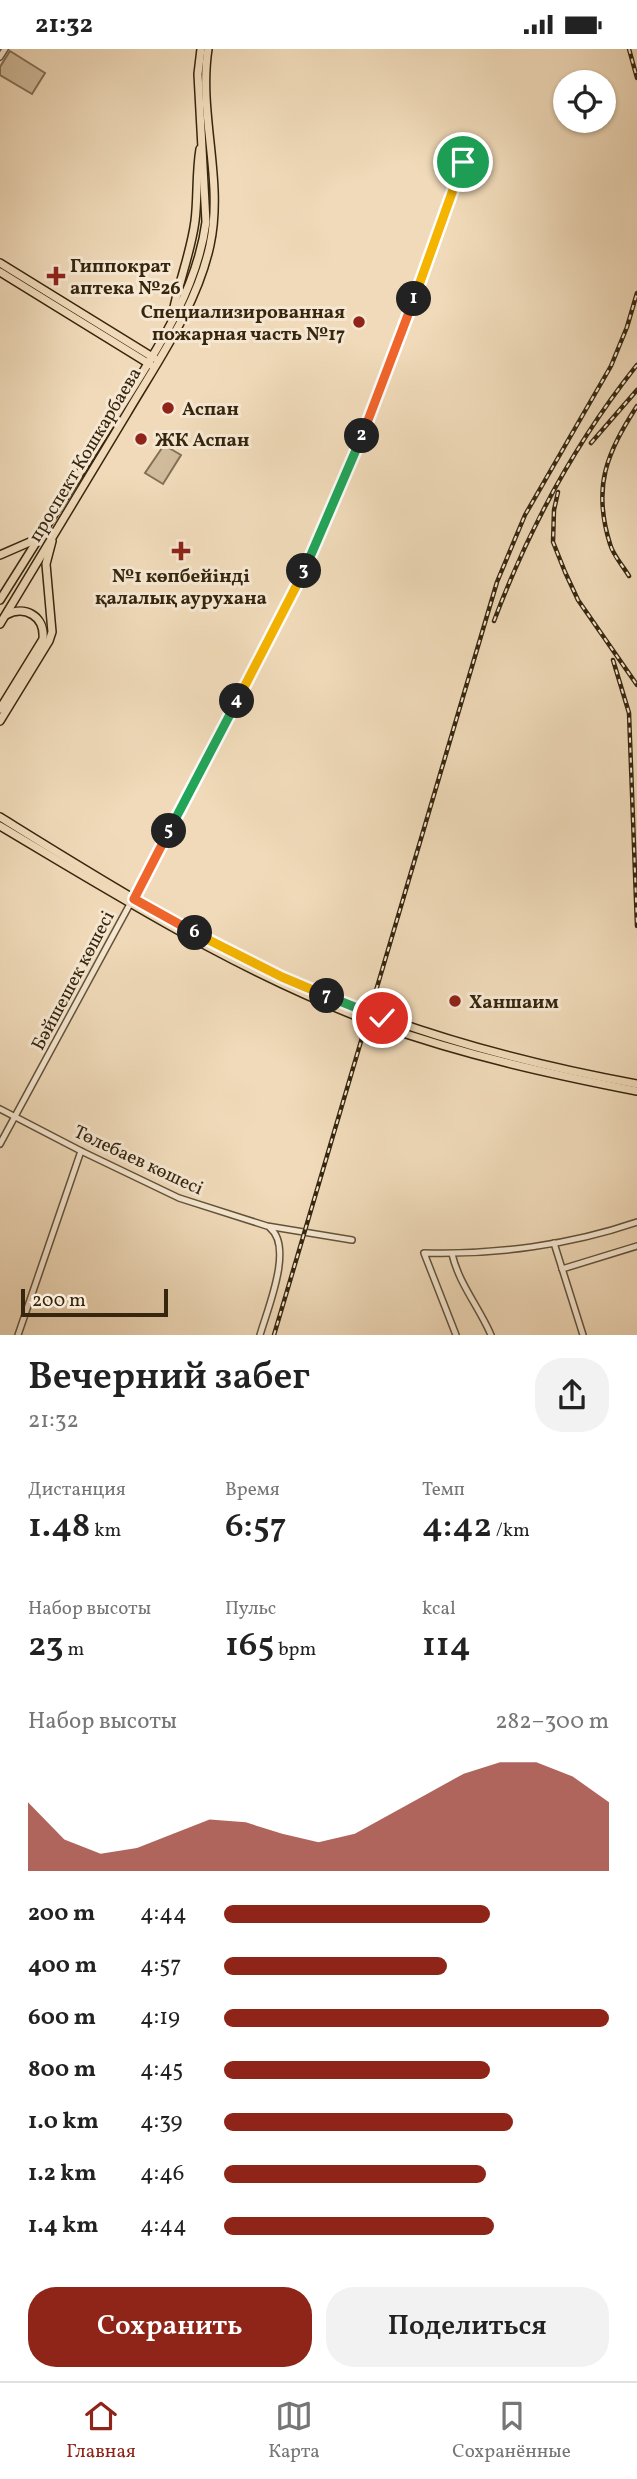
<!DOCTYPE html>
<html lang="ru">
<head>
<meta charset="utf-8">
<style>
  :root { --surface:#fff; --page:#f2f2f2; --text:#222; --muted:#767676; --line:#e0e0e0; --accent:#8f2418 }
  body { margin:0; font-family:Vollkorn,serif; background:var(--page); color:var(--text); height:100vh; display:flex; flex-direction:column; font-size:26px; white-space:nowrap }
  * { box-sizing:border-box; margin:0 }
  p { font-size:23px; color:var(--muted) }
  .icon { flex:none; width:38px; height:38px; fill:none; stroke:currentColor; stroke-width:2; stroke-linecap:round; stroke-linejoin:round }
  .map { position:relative; height:1286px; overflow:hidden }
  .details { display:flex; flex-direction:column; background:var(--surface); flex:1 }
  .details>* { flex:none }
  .buttons { position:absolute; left:553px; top:21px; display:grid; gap:14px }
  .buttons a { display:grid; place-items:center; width:63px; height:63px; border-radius:50%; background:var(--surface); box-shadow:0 2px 5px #0004; font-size:35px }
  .scale { position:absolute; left:21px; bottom:18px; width:147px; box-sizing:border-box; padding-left:7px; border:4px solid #36260e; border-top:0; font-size:19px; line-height:24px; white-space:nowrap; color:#36260e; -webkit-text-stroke:5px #f5e7d2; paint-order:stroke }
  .pin { position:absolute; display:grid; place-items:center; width:60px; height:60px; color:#fff; margin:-30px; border:4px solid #fff; border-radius:50%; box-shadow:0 2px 7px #0007 }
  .km { position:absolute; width:35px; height:35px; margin:-18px; border-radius:50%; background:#222; color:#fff; font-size:19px; line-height:35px; text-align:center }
  .round { display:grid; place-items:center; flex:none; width:74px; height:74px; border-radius:28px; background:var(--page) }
  .head { display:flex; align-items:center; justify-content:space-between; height:119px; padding:0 28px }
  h1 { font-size:38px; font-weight:600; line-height:52px }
  .metrics { display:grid; grid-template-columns:repeat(3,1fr); gap:10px; height:119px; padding:7px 28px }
  .metrics div { display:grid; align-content:center }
  .metrics b { font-size:35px; font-weight:600 }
  .metrics small { font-size:19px; font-weight:400 }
  .metrics p { font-size:19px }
  .chart { height:196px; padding:14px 28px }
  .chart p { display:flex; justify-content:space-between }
  .chart svg { width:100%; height:126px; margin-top:7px; fill:var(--accent); opacity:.7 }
  .cta { display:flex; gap:14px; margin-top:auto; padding:14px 28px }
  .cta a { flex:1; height:80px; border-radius:28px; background:var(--accent); color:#fff; font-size:28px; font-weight:600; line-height:80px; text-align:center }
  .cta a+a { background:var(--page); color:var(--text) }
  ul { padding:0 28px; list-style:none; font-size:23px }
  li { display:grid; grid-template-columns:112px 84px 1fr; align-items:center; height:52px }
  li i { height:18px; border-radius:9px; background:var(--accent) }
  .status { display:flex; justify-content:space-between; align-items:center; height:49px; padding:0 35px; background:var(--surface); direction:ltr }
  .status svg { height:19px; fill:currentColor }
  .menu { display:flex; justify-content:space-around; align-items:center; height:98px; border-top:2px solid var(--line); background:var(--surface); font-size:19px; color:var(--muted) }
  .menu a { display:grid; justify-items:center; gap:4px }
  .menu .selected { color:var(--accent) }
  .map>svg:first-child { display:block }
  .green { fill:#d0bb9c; stroke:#837055; stroke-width:2 }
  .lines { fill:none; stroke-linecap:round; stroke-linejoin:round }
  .minor-casing { stroke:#645339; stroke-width:8 }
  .major-casing { stroke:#36260e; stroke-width:10 }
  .minor { stroke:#f5e7d2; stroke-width:5 }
  .major { stroke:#f0dab9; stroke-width:7 }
  .rail-casing { stroke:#36260e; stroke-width:4.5 }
  .rail { stroke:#f5e7d2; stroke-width:2; stroke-dasharray:5; stroke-linecap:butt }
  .split-1-casing { stroke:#fff; stroke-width:14 }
  .split-2-casing { stroke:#fff; stroke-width:14 }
  .split-3-casing { stroke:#fff; stroke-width:14 }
  .split-4-casing { stroke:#fff; stroke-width:14 }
  .split-5-casing { stroke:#fff; stroke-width:14 }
  .split-6-casing { stroke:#fff; stroke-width:14 }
  .split-7-casing { stroke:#fff; stroke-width:14 }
  .split-8-casing { stroke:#fff; stroke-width:14 }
  .split-1 { stroke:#f5b400; stroke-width:9 }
  .split-2 { stroke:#f0652b; stroke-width:9 }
  .split-3 { stroke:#22a559; stroke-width:9 }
  .split-4 { stroke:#f5b400; stroke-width:9 }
  .split-5 { stroke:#22a559; stroke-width:9 }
  .split-6 { stroke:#f0652b; stroke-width:9 }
  .split-7 { stroke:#f5b400; stroke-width:9 }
  .split-8 { stroke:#22a559; stroke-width:9 }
  .poi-dot { fill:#8f2418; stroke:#f5e7d2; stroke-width:2.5 }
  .labels { text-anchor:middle; stroke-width:6; stroke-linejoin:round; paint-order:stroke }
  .poi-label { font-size:19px; font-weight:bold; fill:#36260e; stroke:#f5e7d2; text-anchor:start }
  .street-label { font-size:19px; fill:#36260e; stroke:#f5e7d2 }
</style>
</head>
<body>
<div class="status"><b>21:32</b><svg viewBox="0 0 49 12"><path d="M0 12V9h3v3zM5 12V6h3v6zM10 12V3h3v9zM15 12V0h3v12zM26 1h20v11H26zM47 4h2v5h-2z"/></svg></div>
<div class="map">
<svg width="637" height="1286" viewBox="0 0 637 1286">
  <rect width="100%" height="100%" fill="#f0dab9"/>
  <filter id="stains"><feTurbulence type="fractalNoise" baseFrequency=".00286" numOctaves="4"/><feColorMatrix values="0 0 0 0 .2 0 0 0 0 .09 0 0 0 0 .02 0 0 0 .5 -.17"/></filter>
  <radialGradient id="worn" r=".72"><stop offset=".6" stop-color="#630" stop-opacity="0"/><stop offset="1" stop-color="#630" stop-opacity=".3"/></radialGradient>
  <g class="green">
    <polygon points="10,2 45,24 32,45 0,26 0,18"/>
    <polygon points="164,396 181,406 163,435 145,424"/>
  </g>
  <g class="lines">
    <g class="minor-casing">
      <g id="minor">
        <polyline points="0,8 5,0"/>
        <polyline points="134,850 294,544 354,407 390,315 470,94"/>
        <polyline points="0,1060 81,1102 179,1149 267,1177 352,1191"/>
        <polyline points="0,1095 130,855"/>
        <polyline points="554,1194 583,1286"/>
        <path d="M452 1205C459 1235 479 1258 491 1286"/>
        <polyline points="562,1220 637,1197"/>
        <polyline points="18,1286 81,1102"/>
        <path d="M260 1286C267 1261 294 1198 270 1179"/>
        <path d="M456 1286 424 1204C495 1206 570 1196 637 1173"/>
      </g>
    </g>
    <g class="major-casing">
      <g id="major">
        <polyline points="0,214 154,309"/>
        <polyline points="0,223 151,316"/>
        <path d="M173 263C179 232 191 203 195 172 198 148 196 124 200 100"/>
        <polyline points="0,506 39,489"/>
        <path d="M0 551C36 494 72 436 108 379 147 315 196 249 206 173L198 25 201 0"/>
        <path d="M0 575C42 505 84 435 126 366 157 313 197 257 210 196 224 131 198 65 208 0"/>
        <path d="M0 660 43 590C45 567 25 556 6 566"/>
        <polyline points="0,672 49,592 52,583 46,515 52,492"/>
        <path d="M0 768C92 825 184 883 282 927 395 979 515 1013 637 1035"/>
        <path d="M0 777C123 850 245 927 380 976 464 1006 550 1025 637 1042"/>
      </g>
    </g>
    <use href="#minor" class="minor"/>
    <use href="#major" class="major"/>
    <g class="rail-casing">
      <g id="rail">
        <polyline points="629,0 637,29"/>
        <polyline points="591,394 637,341"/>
        <polyline points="558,443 554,461 553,493 565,523 578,551 637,636"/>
        <path d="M629 527C623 517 613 506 610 495 592 437 607 404 637 357"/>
        <path d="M494 572C529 479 575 394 637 316"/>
        <polyline points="613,611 629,664 637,877"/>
        <polyline points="274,1286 497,533 525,466 611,317 627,278 637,244"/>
      </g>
    </g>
    <use href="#rail" class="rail"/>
  </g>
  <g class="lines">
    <g class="split-1-casing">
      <polyline id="split-1" points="414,250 463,113"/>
    </g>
    <g class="split-2-casing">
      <polyline id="split-2" points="362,387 414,250"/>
    </g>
    <g class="split-3-casing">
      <polyline id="split-3" points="304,522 362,387"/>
    </g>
    <g class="split-4-casing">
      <polyline id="split-4" points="237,652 304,522"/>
    </g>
    <g class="split-5-casing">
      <polyline id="split-5" points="169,782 237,652"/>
    </g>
    <g class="split-6-casing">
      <polyline id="split-6" points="169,782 134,850 195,884"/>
    </g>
    <g class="split-7-casing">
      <polyline id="split-7" points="195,884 282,928 327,947"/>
    </g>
    <g class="split-8-casing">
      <polyline id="split-8" points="327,947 382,969"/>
    </g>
    <use href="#split-1" class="split-1"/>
    <use href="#split-2" class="split-2"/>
    <use href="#split-3" class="split-3"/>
    <use href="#split-4" class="split-4"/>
    <use href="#split-5" class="split-5"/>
    <use href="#split-6" class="split-6"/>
    <use href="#split-7" class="split-7"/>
    <use href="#split-8" class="split-8"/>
  </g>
  <g class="poi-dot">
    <path d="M52.5 216.5h7v7h7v7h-7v7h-7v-7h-7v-7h7z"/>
    <circle cx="359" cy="273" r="7"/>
    <circle cx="168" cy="359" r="7"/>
    <circle cx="141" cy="390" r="7"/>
    <path d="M177.5 491.5h7v7h7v7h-7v7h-7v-7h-7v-7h7z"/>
    <circle cx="455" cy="952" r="7"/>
  </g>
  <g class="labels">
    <g class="poi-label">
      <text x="70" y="223">Гиппократ<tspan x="70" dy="22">аптека №26</tspan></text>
      <text x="345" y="269" text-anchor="end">Специализированная<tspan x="345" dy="22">пожарная часть №17</tspan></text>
      <text x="182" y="366">Аспан</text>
      <text x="155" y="397">ЖК Аспан</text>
      <text x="181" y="533" text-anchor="middle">№1 көпбейінді<tspan x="181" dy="22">қалалық аурухана</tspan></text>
      <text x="469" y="959">Ханшаим</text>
    </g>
    <g class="street-label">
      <text transform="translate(84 405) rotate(-59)" y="7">проспект Кошкарбаева</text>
      <text transform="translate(72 931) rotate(-62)" y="7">Бәйшешек көшесі</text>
      <text transform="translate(139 1110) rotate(25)" y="7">Төлебаев көшесі</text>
    </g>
  </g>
  <rect width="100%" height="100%" filter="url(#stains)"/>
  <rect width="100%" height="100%" fill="url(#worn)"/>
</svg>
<div class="buttons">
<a><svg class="icon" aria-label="locate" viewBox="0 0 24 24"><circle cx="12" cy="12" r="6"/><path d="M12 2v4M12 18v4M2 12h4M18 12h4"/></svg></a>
</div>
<div class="scale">200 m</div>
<div class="pin" style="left:463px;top:113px;background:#1e9e55"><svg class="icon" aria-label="arrive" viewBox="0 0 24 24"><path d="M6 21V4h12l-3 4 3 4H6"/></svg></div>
<div class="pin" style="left:382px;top:969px;background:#d93025"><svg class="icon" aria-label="check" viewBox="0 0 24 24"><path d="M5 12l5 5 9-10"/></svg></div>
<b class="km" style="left:414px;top:250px">1</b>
<b class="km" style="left:362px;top:387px">2</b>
<b class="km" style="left:304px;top:522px">3</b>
<b class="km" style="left:237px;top:652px">4</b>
<b class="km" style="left:169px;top:782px">5</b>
<b class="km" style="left:195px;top:884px">6</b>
<b class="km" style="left:327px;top:947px">7</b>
</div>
<section class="details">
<div class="head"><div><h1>Вечерний забег</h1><p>21:32</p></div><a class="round"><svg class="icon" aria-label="share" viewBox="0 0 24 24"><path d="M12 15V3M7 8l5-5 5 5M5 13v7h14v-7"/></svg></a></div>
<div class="metrics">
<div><p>Дистанция</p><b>1.48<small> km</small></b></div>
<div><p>Время</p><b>6:57</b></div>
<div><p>Темп</p><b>4:42<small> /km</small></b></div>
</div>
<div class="metrics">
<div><p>Набор высоты</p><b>23<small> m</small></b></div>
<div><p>Пульс</p><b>165<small> bpm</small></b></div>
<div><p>kcal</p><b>114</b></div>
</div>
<div class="chart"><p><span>Набор высоты</span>282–300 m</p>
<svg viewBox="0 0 160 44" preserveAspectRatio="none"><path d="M0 44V20L10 33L20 38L30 36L40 31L50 26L60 27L70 31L80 34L90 31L100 24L110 17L120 10L130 6L140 6L150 11L160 20V44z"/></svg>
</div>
<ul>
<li><b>200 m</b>4:44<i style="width:69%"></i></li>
<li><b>400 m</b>4:57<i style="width:58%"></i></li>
<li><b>600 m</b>4:19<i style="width:100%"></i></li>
<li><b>800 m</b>4:45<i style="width:69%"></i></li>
<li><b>1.0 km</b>4:39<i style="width:75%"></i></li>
<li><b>1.2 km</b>4:46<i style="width:68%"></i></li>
<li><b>1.4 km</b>4:44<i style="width:70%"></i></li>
</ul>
<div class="cta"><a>Сохранить</a><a>Поделиться</a></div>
</section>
<nav class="menu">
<a class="selected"><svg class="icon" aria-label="home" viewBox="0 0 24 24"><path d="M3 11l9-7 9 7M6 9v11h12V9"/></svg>Главная</a>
<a><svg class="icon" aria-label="map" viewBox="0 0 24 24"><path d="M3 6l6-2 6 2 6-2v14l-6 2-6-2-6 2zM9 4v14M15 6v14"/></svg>Карта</a>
<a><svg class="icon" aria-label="saved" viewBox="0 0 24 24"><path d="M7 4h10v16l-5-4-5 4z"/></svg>Сохранённые</a>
</nav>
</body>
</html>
